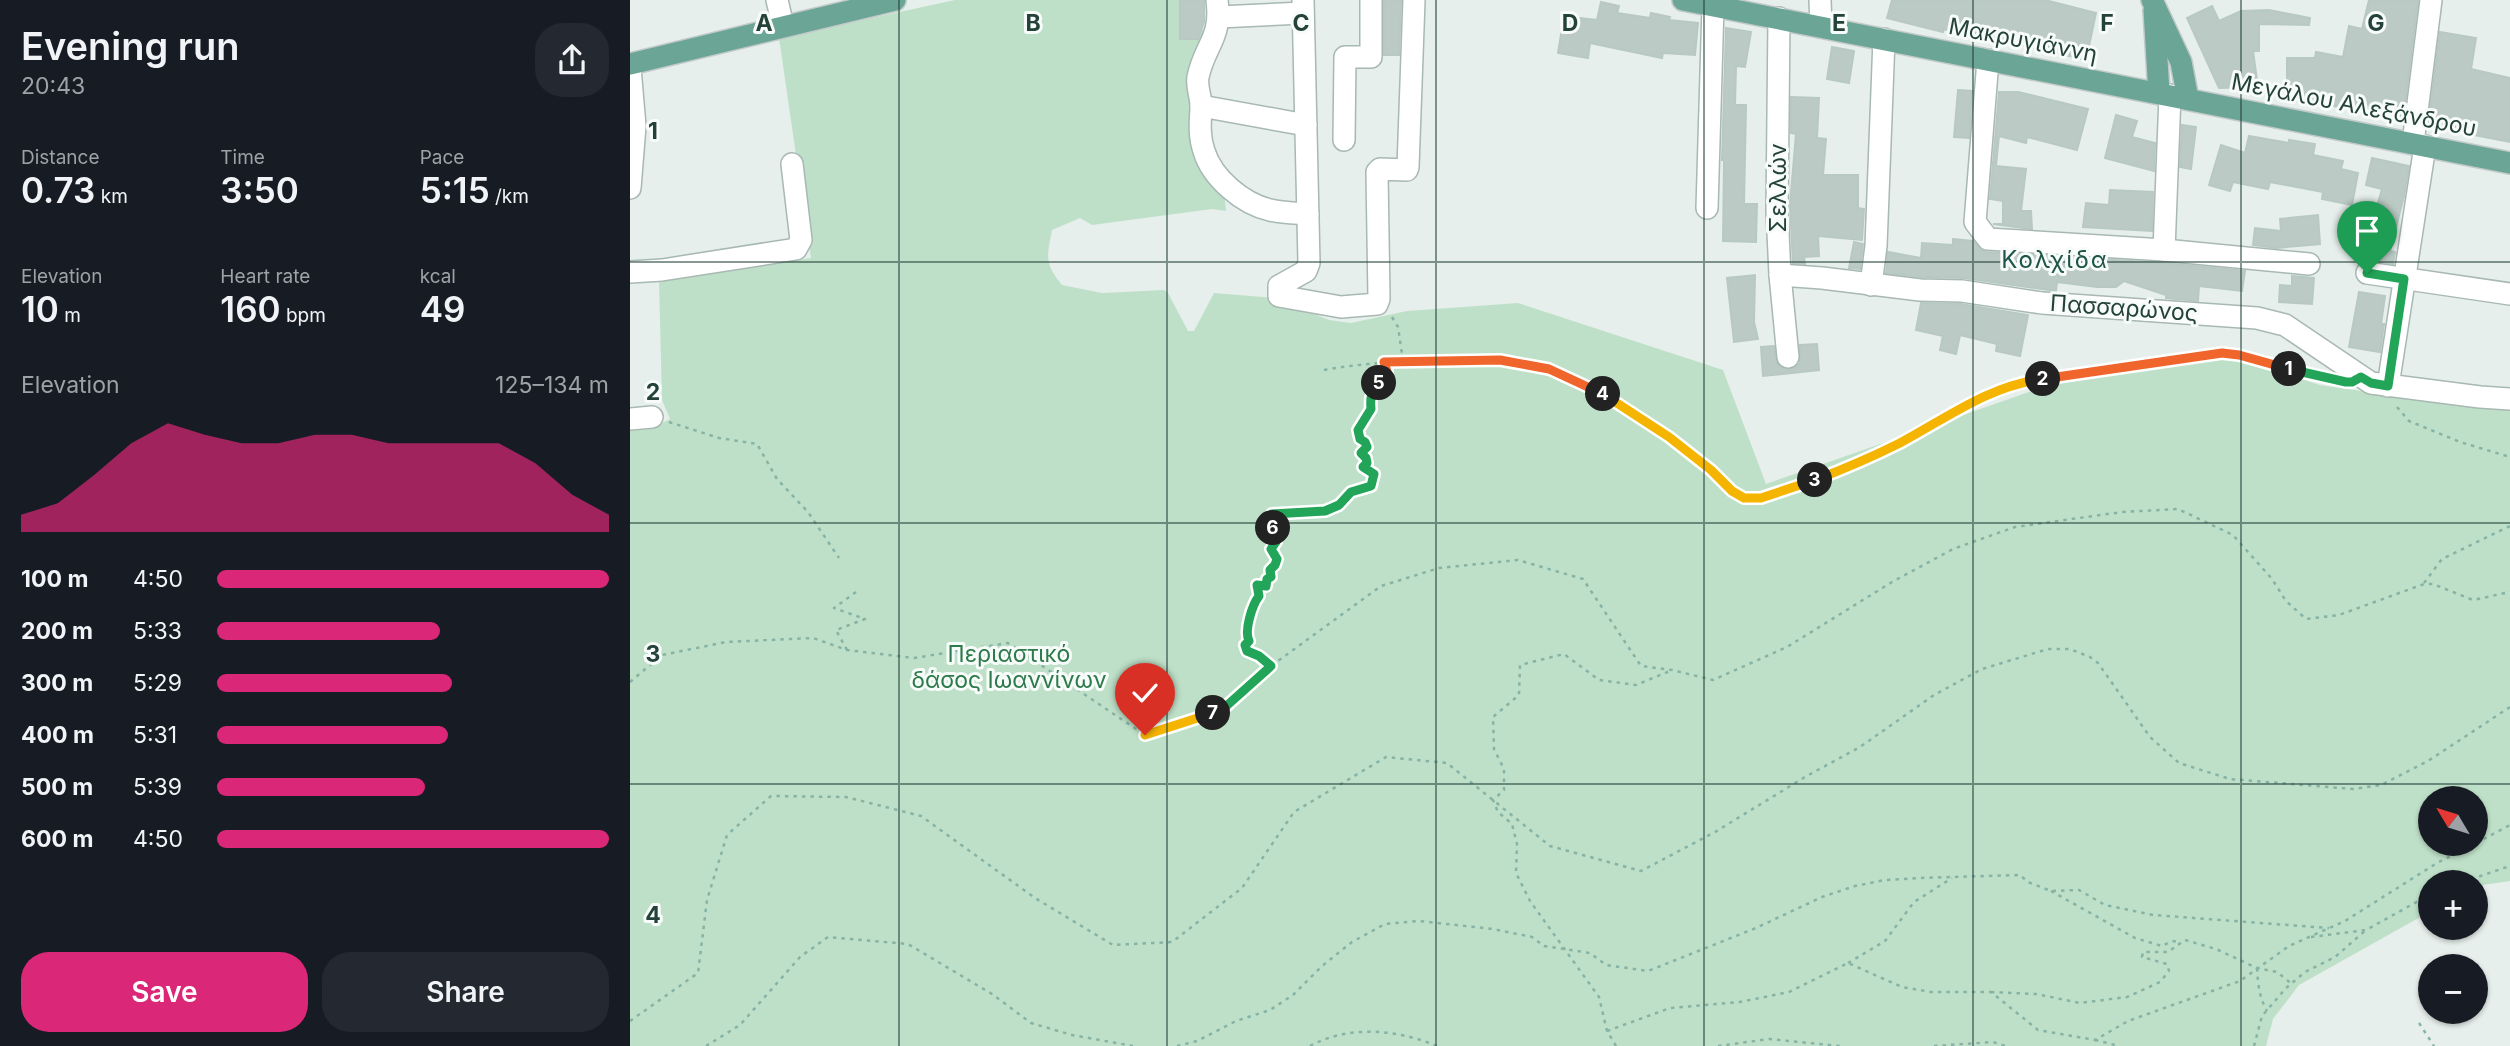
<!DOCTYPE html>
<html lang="en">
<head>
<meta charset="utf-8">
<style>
  :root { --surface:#171b24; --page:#242831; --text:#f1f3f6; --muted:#9ea1a6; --accent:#db2777 }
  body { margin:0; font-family:Inter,sans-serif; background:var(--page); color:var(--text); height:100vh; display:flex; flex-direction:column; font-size:26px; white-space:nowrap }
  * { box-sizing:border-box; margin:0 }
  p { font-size:23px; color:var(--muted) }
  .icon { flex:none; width:38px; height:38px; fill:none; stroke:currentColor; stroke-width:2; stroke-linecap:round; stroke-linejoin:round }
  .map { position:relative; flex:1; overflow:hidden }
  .panel { display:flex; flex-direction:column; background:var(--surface); width:630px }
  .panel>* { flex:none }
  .needle { width:46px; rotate:308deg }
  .controls { position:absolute; left:1788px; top:786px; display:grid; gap:14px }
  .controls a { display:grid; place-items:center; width:70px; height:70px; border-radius:50%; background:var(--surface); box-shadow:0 2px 5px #0004; font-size:35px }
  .pin { position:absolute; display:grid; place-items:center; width:60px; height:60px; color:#fff; margin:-72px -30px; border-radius:50% 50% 50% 0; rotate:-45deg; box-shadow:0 0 7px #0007 }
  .pin .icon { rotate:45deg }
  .km { position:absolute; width:35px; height:35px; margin:-18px; border-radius:50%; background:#222; color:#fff; font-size:19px; line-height:35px; text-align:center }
  .round { display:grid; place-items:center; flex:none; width:74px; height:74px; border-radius:28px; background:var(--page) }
  .overview { display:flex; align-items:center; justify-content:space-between; height:119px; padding:0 21px }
  h1 { font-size:38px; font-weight:600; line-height:52px }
  .metrics { display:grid; grid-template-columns:repeat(3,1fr); gap:10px; height:119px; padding:7px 21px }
  .metrics div { display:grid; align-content:center }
  .metrics b { font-size:35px; font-weight:600 }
  .metrics small { font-size:19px; font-weight:400 }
  .metrics p { font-size:19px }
  .chart { height:196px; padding:14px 21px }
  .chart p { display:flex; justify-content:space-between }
  .chart svg { width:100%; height:126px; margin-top:7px; fill:var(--accent); opacity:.7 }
  .primary-button { display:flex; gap:14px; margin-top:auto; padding:14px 21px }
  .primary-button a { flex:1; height:80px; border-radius:28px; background:var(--accent); color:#fff; font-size:28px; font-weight:600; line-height:80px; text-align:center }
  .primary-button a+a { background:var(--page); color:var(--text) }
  ul { padding:0 21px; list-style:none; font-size:23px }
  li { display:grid; grid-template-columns:112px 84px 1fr; align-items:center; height:52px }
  li i { height:18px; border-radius:9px; background:var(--accent) }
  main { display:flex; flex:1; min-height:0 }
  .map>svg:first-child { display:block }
  .green { fill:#bfe0c8; fill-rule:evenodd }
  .building { fill:#bbcac4; stroke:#b8c9c2; stroke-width:2 }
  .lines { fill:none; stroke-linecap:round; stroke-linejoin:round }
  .minor-casing { stroke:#a8b8b2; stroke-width:24 }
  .major-casing { stroke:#c2cac8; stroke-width:24 }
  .path { stroke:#86b3a5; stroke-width:2.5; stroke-dasharray:3.5 5; stroke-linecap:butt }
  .minor { stroke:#fff; stroke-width:21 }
  .major { stroke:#6aa596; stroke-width:21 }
  .split-1-casing { stroke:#fff; stroke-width:14 }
  .split-2-casing { stroke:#fff; stroke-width:14 }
  .split-3-casing { stroke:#fff; stroke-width:14 }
  .split-4-casing { stroke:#fff; stroke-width:14 }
  .split-5-casing { stroke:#fff; stroke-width:14 }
  .split-6-casing { stroke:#fff; stroke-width:14 }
  .split-7-casing { stroke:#fff; stroke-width:14 }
  .split-8-casing { stroke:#fff; stroke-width:14 }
  .split-1 { stroke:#22a559; stroke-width:9 }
  .split-2 { stroke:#f0652b; stroke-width:9 }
  .split-3 { stroke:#f5b400; stroke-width:9 }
  .split-4 { stroke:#f5b400; stroke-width:9 }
  .split-5 { stroke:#f0652b; stroke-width:9 }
  .split-6 { stroke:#22a559; stroke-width:9 }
  .split-7 { stroke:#22a559; stroke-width:9 }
  .split-8 { stroke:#f5b400; stroke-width:9 }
  .grid { fill:none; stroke:#24423a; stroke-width:2; stroke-opacity:0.55 }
  .labels { text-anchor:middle; stroke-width:6; stroke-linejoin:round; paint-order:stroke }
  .street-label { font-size:23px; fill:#24423a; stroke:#f7fbf9 }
  .park-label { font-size:23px; fill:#2d7a4b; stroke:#f7fbf9 }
  .neighbourhood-label { font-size:24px; letter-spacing:2px; fill:#1f5548; stroke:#f7fbf9 }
  .grid-label { font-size:23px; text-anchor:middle; font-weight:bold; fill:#24423a; stroke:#f7fbf9; stroke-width:6; stroke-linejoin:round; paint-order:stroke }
</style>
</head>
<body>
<main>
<section class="panel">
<div class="overview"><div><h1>Evening run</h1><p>20:43</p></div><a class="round"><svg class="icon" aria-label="share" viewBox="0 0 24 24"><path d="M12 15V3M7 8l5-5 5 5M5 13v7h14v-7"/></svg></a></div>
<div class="metrics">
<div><p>Distance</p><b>0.73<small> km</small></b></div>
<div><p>Time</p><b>3:50</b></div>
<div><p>Pace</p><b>5:15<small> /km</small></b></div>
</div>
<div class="metrics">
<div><p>Elevation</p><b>10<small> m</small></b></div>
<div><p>Heart rate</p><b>160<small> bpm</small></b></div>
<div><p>kcal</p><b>49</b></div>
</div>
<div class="chart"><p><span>Elevation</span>125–134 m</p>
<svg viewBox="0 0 160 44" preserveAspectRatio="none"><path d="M0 44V38L10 34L20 24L30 13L40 6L50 10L60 13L70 13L80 10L90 10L100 13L110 13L120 13L130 13L140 20L150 31L160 38V44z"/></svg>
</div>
<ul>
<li><b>100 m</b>4:50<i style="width:100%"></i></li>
<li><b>200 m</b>5:33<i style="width:57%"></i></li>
<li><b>300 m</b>5:29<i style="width:60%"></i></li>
<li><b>400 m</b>5:31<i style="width:59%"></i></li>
<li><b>500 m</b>5:39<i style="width:53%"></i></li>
<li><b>600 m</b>4:50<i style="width:100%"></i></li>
</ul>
<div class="primary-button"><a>Save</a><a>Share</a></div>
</section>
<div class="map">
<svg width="1880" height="1046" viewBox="0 0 1880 1046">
  <rect width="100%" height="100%" fill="#e6efeb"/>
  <path class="green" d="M325 0H549L554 34 581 28 563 69 594 191 596 211 582 209 462 225 450 218 422 230C417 256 414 263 432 285L472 293 534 290 538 293 558 331H564L584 293 645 298 699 320 721 323 777 311 888 303 1093 370 1136 484 1416 386 1590 356 1614 361 1690 385 1847 408H1880V881L1846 886V882H1801V911L1669 985 1643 1019 1636 1046H0V431L20 429 40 419 32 400 29 282 181 258 149 38ZM1801 798H1846V844H1801Z"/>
  <g class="building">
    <polygon points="550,0 574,0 574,22 568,39 550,39"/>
    <polygon points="754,0 771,0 769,55 754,55"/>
    <polygon points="1262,0 1415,0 1466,13 1456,60 1354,37 1353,40 1314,29 1313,32 1257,18"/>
    <polygon points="1739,0 1788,0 1773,120 1679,101 1657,101 1657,58 1685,58 1686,52 1713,57 1719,26 1732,29"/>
    <polygon points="971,2 989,6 987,13 1020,18 1021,13 1040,17 1039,20 1068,23 1065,55 1033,53 1032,58 960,43 958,58 928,53 934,16 967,20"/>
    <polygon points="1582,6 1589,21 1611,11 1639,10 1680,18 1679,25 1629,24 1629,51 1623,51 1628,87 1589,88 1557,18"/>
    <polygon points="1096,28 1121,32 1115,67 1106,66 1105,105 1116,105 1114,204 1127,204 1126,242 1093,241 1094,160 1092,160"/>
    <polygon points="1810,32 1846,38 1841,69 1880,78 1880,142 1798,126"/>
    <polygon points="1202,47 1224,51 1219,83 1197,79"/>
    <polygon points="1328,90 1342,91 1339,138 1324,137"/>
    <polygon points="1369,92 1388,92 1458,109 1447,150 1397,137 1396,143 1369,136 1366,166 1396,169 1391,211 1401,211 1402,229 1363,224 1373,224 1373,201 1360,199"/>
    <polygon points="1161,97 1189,98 1187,138 1196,139 1193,175 1228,175 1228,208 1234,209 1232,240 1188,236 1189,256 1174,257 1175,264 1163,263 1160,205 1166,134 1161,133"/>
    <polygon points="1486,115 1507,121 1502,137 1525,143 1524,171 1475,158"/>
    <polygon points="1552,125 1566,127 1561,169 1550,167"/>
    <polygon points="1619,136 1659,143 1659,140 1685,144 1683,155 1713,161 1711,169 1728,173 1722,205 1692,199 1693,192 1640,182 1638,189 1603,182 1600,191 1579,185 1591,145 1615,153"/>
    <polygon points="1742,158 1779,166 1774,196 1760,251 1765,252 1763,264 1739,260 1731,261 1752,189 1736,185"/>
    <polygon points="1480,190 1523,192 1522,231 1453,227 1456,203 1479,205"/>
    <polygon points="1688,215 1690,244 1646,248 1623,245 1625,228 1651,231 1650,219"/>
    <polygon points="1323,239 1343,241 1351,250 1357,252 1533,263 1615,271 1612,291 1569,286 1568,301 1536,298 1536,295 1494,281 1486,287 1467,287 1427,282 1426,291 1334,278 1291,277 1256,273 1258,252 1291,258 1292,243 1323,245"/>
    <polygon points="1224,242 1233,244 1230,269 1219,268"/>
    <polygon points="1125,275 1124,322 1128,339 1104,342 1097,278"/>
    <polygon points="1662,276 1684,278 1682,304 1649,302 1650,285 1662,286"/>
    <polygon points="1729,292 1755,296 1751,324 1754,324 1750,352 1719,347"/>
    <polygon points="1291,303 1331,304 1398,315 1390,356 1366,351 1367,344 1330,335 1326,354 1310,350 1313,336 1286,330"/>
    <polygon points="1187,344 1189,370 1133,376 1131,347 1144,346 1147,364 1159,370 1170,363 1170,345"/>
  </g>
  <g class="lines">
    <g class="minor-casing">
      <g id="minor">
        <polyline points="147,0 153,26"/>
        <path d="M587 0C592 39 575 44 568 77 566 88 572 98 571 109 570 123 569 137 574 151 582 178 613 204 640 210 652 213 665 213 678 214"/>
        <polyline points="673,0 679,263 676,271 649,286 649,296 711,307 747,304 749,299 747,172 750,169 777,170 778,167 784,0"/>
        <polyline points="1190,0 1191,27"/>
        <polyline points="589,17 673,13"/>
        <polyline points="1149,18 1147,211 1150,275 1158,357"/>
        <polyline points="1358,60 1345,222 1358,239 1534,250 1679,264"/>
        <polyline points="0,68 5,126 0,188"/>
        <polyline points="571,106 676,125"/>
        <polyline points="714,140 715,57 741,57 741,0"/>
        <polyline points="1783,143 1801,0"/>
        <polyline points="1077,208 1083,6"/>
        <polyline points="1534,250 1540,95"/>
        <polyline points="0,272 32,270 166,249 171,240 162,164"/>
        <polyline points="1737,273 1880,294"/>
        <polyline points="1150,275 1192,278 1290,290 1332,291 1412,303 1627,318 1655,325 1741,383 1850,397 1880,399"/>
        <polyline points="1241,285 1246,246 1254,39"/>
        <polyline points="1758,386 1795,146"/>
        <polyline points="0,419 22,417"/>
      </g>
    </g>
    <g class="major-casing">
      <g id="major">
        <polyline points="1053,0 1880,163"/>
        <polyline points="1522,0 1551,62 1558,99"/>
        <polyline points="1524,10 1529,93"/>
        <polyline points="0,64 265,0"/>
      </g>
    </g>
    <g class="path">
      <polyline points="762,317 768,327 773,361"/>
      <path d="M694 370C738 362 781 361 826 361 857 360 891 359 921 370 977 390 1023 425 1070 461 1084 472 1095 488 1110 496 1117 500 1124 499 1131 498L1238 459 1349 399 1405 380 1592 353 1698 378"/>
      <polyline points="1767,407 1779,421 1830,442 1880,457"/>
      <polyline points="39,422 89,438 127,444 147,479 178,512 209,558"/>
      <polyline points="1794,583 1812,559 1880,526"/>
      <polyline points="217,650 206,630 235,619 204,608 230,589"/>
      <path d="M640 665 629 656 617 651 615 645 619 641C614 631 622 605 629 596L627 585 636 586 637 579 641 577 640 570 645 565 647 559 641 549 646 542 640 522 642 514 695 511 709 505 721 492 741 486 744 474 733 467 737 463 736 458 731 453 737 448 735 442 730 439 728 430 741 409C738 389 747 387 757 372L754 362"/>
      <polyline points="0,682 32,655 96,642 183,638 217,650 284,658 378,643 515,735 593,709 641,666 751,586 809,568 888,560 953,579 1011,666 1042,670 1083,680 1157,647 1262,582 1323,549 1385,527 1492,512 1548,509 1603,535 1642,579 1656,601 1676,619 1709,615 1794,584 1803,584 1843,600 1880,592"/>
      <polyline points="1846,843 1880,825"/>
      <polyline points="1833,882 1880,866"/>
      <polyline points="1421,891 1505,938 1532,946 1542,941 1550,942"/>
      <polyline points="1681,937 1736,930 1801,894"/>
      <polyline points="1218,963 1255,941 1284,902 1322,878"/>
      <path d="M1627 968C1628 984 1629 997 1637 1011"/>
      <polyline points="1361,992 1406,994 1450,1003 1497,997 1530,982 1539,971 1537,964 1512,957 1513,952 1538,952 1555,940 1586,949 1627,968 1647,972 1662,984"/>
      <polyline points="0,1021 68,973 77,900 97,835 141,796 216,797 291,816 405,898 483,945 542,942 612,888 664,812 756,757 817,763 920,846 1011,871 1085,832 1175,777 1230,747 1304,695 1352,669 1418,649 1440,649 1460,657 1468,663 1520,737 1549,763 1600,779 1723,789 1751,785 1798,761 1880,707"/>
      <polyline points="1789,1023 1804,1046"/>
      <polyline points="977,1031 1040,1008 1110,1002 1159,992 1218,963 1272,987 1301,992 1361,992 1408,1030 1465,1040 1498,1021 1610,981 1659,946 1715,921 1807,863 1845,844"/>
      <polyline points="1465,1040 1489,1046"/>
      <polyline points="76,1046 110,1025 170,957 198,937 278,944 362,994 401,1023 442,1035 503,1046"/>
      <polyline points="547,1046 567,1041 606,1021 640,1010 663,995 692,966 722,942 755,924 789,921 863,929 902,937 914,946 960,953 976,965 1018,971 1126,928 1192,897 1225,886 1255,880 1290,878 1390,875 1398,882 1421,891 1449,890 1475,905 1523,915 1699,928"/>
      <path d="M680 1046C719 1025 766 1029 807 1046"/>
      <polyline points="986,1046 977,1031 969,997 900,901 886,873 887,844 882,824 868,812 863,800 874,790 874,769 864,749 863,717 889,695 890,665 934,654 969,680 1006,685 1040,671"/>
      <polyline points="1088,1046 1139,1039 1210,1046"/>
      <polyline points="1304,1046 1363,1042 1376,1046"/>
      <polyline points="1624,1046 1632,1016 1656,988 1675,972 1705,957 1736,930"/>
    </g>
    <use href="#minor" class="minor"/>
    <use href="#major" class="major"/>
  </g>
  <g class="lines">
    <g class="split-1-casing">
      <polyline id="split-1" points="1659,369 1716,382 1722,382 1731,377 1741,383 1758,386 1774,279 1737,273"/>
    </g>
    <g class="split-2-casing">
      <polyline id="split-2" points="1413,379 1592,353 1609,355 1659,369"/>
    </g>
    <g class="split-3-casing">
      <path id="split-3" d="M1185 480C1214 469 1242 457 1270 443 1315 419 1360 385 1413 379"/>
    </g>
    <g class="split-4-casing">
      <polyline id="split-4" points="973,394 1039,437 1081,470 1102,491 1114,498 1131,498 1185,480"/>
    </g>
    <g class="split-5-casing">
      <polyline id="split-5" points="749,383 757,372 754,362 870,360 919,369 973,394"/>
    </g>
    <g class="split-6-casing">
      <path id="split-6" d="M643 528 640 522 642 514 695 511 709 505 721 492 741 486 744 474 733 467 737 463 736 458 731 453 737 447 735 442 730 439 728 430 741 409C740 397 741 392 749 383"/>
    </g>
    <g class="split-7-casing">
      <path id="split-7" d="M583 713 593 709 641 666 629 656 617 651 615 645 619 641C614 631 622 605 629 596L627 585 636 586 637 579 641 577 640 570 645 565 647 559 641 549 646 542 643 528"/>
    </g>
    <g class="split-8-casing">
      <polyline id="split-8" points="515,735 583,713"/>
    </g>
    <use href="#split-1" class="split-1"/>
    <use href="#split-2" class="split-2"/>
    <use href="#split-3" class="split-3"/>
    <use href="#split-4" class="split-4"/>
    <use href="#split-5" class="split-5"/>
    <use href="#split-6" class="split-6"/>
    <use href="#split-7" class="split-7"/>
    <use href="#split-8" class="split-8"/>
  </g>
  <path class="grid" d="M269 0V1046M537 0V1046M806 0V1046M1074 0V1046M1343 0V1046M1611 0V1046M0 262H1880M0 523H1880M0 784H1880"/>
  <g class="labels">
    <g class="street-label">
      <text transform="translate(1393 40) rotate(11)" y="8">Μακρυγιάννη</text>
      <text transform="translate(1724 105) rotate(11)" y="8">Μεγάλου Αλεξάνδρου</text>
      <text transform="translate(1148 188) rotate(-90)" y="8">Σελλών</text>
      <text transform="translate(1494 308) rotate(4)" y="8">Πασσαρώνος</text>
    </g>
    <g class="park-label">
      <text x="379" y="662">Περιαστικό<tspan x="379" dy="26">δάσος Ιωαννίνων</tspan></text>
    </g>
    <g class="neighbourhood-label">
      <text x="1425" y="268">Κολχίδα</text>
    </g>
  </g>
  <g class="grid-label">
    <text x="134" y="31">A</text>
    <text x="403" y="31">B</text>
    <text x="671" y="31">C</text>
    <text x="940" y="31">D</text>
    <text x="1209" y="31">E</text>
    <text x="1477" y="31">F</text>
    <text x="1746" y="31">G</text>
    <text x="23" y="139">1</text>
    <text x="23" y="400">2</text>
    <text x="23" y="662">3</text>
    <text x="23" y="923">4</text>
  </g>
</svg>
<div class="controls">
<a><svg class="needle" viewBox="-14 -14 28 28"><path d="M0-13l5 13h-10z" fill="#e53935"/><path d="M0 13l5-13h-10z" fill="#9ea1a6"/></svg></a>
<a>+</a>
<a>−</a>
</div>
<div class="pin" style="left:1737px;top:273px;background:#1e9e55"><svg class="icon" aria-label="arrive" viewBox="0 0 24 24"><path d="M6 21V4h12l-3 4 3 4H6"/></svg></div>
<div class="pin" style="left:515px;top:735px;background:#d93025"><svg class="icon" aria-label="check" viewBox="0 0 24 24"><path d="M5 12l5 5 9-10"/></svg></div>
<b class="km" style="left:1659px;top:369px">1</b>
<b class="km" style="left:1413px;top:379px">2</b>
<b class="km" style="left:1185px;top:480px">3</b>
<b class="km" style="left:973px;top:394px">4</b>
<b class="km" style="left:749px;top:383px">5</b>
<b class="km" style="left:643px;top:528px">6</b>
<b class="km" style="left:583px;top:713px">7</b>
</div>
</main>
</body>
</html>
